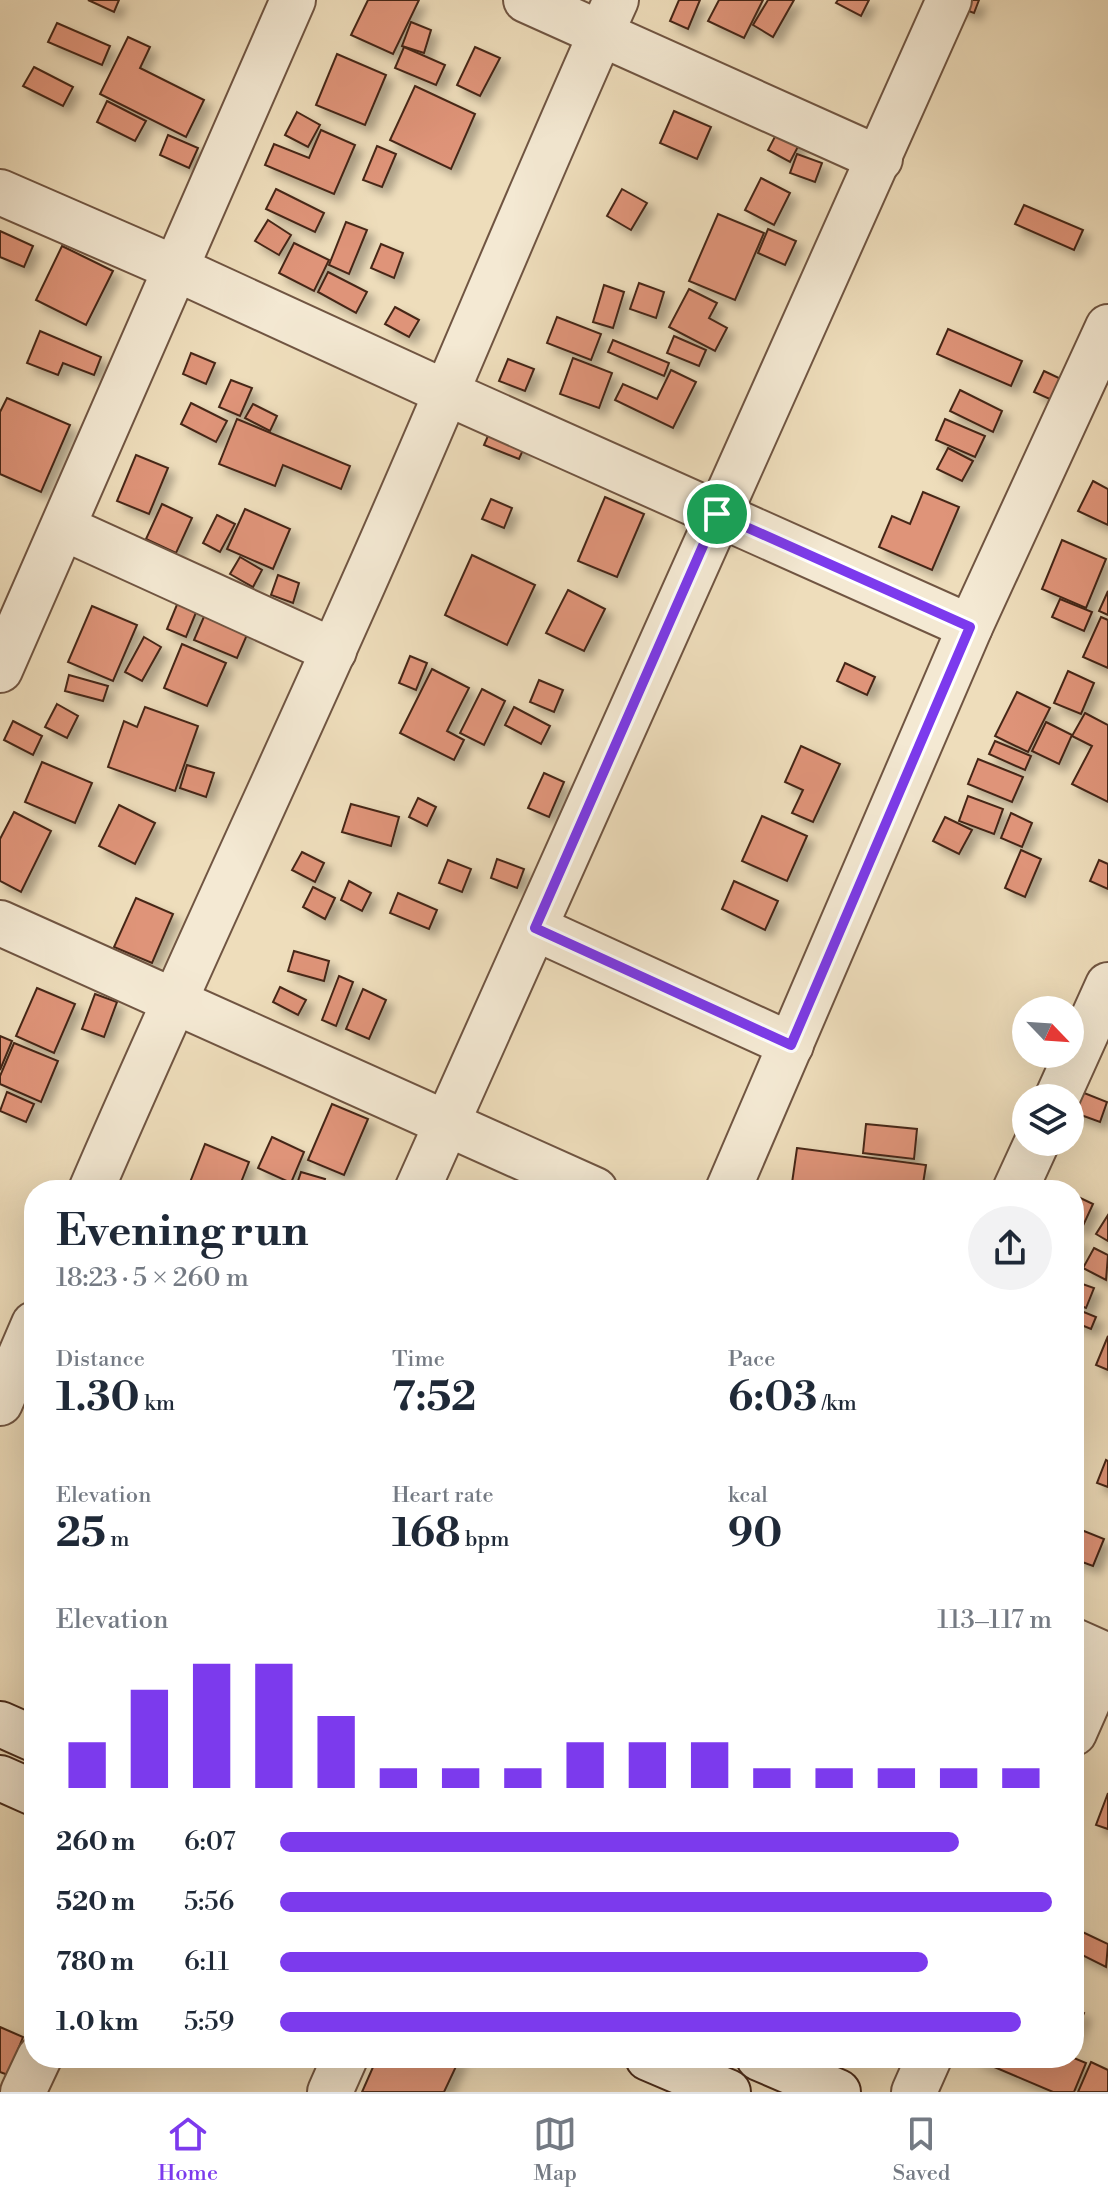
<!DOCTYPE html>
<html lang="en">
<head>
<meta charset="utf-8">
<style>
  :root { --surface:#fff; --page:#f2f2f3; --text:#1f2937; --muted:#747a83; --line:#e0e1e3; --accent:#7c3aed }
  body { margin:0; font-family:"Libre Bodoni",serif; background:var(--page); color:var(--text); height:100vh; display:flex; flex-direction:column; font-size:30px; white-space:nowrap }
  * { box-sizing:border-box; margin:0 }
  p { font-size:26px; color:var(--muted) }
  .icon { flex:none; width:44px; height:44px; fill:none; stroke:currentColor; stroke-width:2; stroke-linecap:round; stroke-linejoin:round }
  .map { position:relative; flex:1; overflow:hidden }
  .drawer { position:absolute; left:24px; top:1180px; width:1060px; height:888px; display:flex; flex-direction:column; background:var(--surface); border-radius:32px; box-shadow:0 8px 32px #0002 }
  .drawer>* { flex:none }
  .needle { width:52px; rotate:115deg }
  .tools { position:absolute; left:1012px; top:996px; display:grid; gap:16px }
  .tools a { display:grid; place-items:center; width:72px; height:72px; border-radius:50%; background:var(--surface); box-shadow:0 8px 32px #0002; font-size:40px }
  .pin { position:absolute; display:grid; place-items:center; width:68px; height:68px; color:#fff; margin:-34px; border:4px solid #fff; border-radius:50%; box-shadow:0 2px 8px #0007 }
  .round { display:grid; place-items:center; flex:none; width:84px; height:84px; border-radius:42px; background:var(--page) }
  .headline { display:flex; align-items:center; justify-content:space-between; height:136px; padding:0 32px }
  h1 { font-size:44px; font-weight:700; line-height:60px }
  .metrics { display:grid; grid-template-columns:repeat(3,1fr); gap:12px; height:136px; padding:8px 32px }
  .metrics div { display:grid; align-content:center }
  .metrics b { font-size:40px; font-weight:700 }
  .metrics small { font-size:22px; font-weight:400 }
  .metrics p { font-size:22px }
  .chart { height:224px; padding:16px 32px }
  .chart p { display:flex; justify-content:space-between }
  .chart svg { width:100%; height:144px; margin-top:8px; stroke:var(--accent); stroke-width:6 }
  ul { padding:0 32px; list-style:none; font-size:26px }
  li { display:grid; grid-template-columns:128px 96px 1fr; align-items:center; height:60px }
  li i { height:20px; border-radius:10px; background:var(--accent) }
  .menu { display:flex; justify-content:space-around; align-items:center; height:112px; border-top:2px solid var(--line); background:var(--surface); font-size:22px; color:var(--muted) }
  .menu a { display:grid; justify-items:center; gap:4px }
  .menu .on { color:var(--accent) }
  .map>svg:first-child { display:block }
  .building { fill:#df9479; stroke:#462819; stroke-width:2; filter:url(#shadow) }
  .lines { fill:none; stroke-linecap:round; stroke-linejoin:round }
  .minor-casing { stroke:#705542; stroke-width:48 }
  .secondary-casing { stroke:#462819; stroke-width:48 }
  .minor { stroke:#f4e9d3; stroke-width:44 }
  .secondary { stroke:#f4e9d3; stroke-width:44 }
  .route-casing { stroke:#fff; stroke-width:16 }
  .route { stroke:#7c3aed; stroke-width:10 }
</style>
</head>
<body>
<div class="map">
<svg width="1108" height="2092" viewBox="0 0 1108 2092">
  <defs>
    <filter id="shadow"><feDropShadow dx="7" dy="7" stdDeviation="4" flood-color="#0004"/></filter>
  </defs>
  <rect width="100%" height="100%" fill="#edb"/>
  <filter id="stains"><feTurbulence type="fractalNoise" baseFrequency=".0025" numOctaves="4"/><feColorMatrix values="0 0 0 0 .2 0 0 0 0 .09 0 0 0 0 .02 0 0 0 .5 -.17"/></filter>
  <radialGradient id="worn" r=".72"><stop offset=".6" stop-color="#630" stop-opacity="0"/><stop offset="1" stop-color="#630" stop-opacity=".3"/></radialGradient>
  <g class="building">
    <polygon points="88,0 119,0 114,12"/>
    <polygon points="368,0 419,0 393,54 351,35"/>
    <polygon points="679,0 700,0 688,29 670,21"/>
    <polygon points="719,0 763,0 744,38 708,21"/>
    <polygon points="768,0 794,0 773,37 753,25"/>
    <polygon points="838,0 869,0 861,16 836,3"/>
    <polygon points="958,0 979,0 974,13 955,6"/>
    <polygon points="411,22 431,30 424,53 402,46"/>
    <polygon points="57,23 110,46 102,65 48,42"/>
    <polygon points="128,37 150,47 140,68 204,100 186,137 100,94"/>
    <polygon points="404,47 445,65 436,85 395,68"/>
    <polygon points="475,47 500,58 480,96 457,85"/>
    <polygon points="337,54 386,75 365,125 316,105"/>
    <polygon points="34,67 73,87 63,106 23,86"/>
    <polygon points="415,86 475,114 451,169 390,140"/>
    <polygon points="107,101 146,121 135,141 97,122"/>
    <polygon points="674,111 711,127 697,159 660,143"/>
    <polygon points="297,112 320,125 308,147 285,135"/>
    <polygon points="781,125 803,137 790,162 768,150"/>
    <polygon points="321,130 355,145 334,194 265,165 274,144 309,158"/>
    <polygon points="168,135 198,148 189,168 160,155"/>
    <polygon points="377,146 396,154 382,187 363,180"/>
    <polygon points="797,154 822,163 815,182 790,173"/>
    <polygon points="761,178 790,193 774,225 745,210"/>
    <polygon points="276,189 324,213 315,232 266,209"/>
    <polygon points="622,189 647,203 631,230 607,216"/>
    <polygon points="1024,205 1083,230 1074,250 1015,224"/>
    <polygon points="718,214 764,233 735,300 689,281"/>
    <polygon points="268,220 291,235 279,255 255,241"/>
    <polygon points="346,222 367,230 349,274 329,265"/>
    <polygon points="768,229 796,241 785,265 758,253"/>
    <polygon points="0,231 33,246 24,267 0,257"/>
    <polygon points="294,243 329,260 314,291 279,273"/>
    <polygon points="381,244 403,253 394,278 371,268"/>
    <polygon points="62,246 113,271 86,325 36,300"/>
    <polygon points="328,272 367,292 356,313 318,292"/>
    <polygon points="639,283 664,292 656,318 630,309"/>
    <polygon points="604,285 624,292 613,328 593,322"/>
    <polygon points="689,289 717,303 709,318 727,328 715,351 669,327"/>
    <polygon points="395,307 419,320 409,337 385,324"/>
    <polygon points="557,317 601,334 591,360 547,343"/>
    <polygon points="948,329 1022,361 1011,386 937,354"/>
    <polygon points="40,331 101,357 94,375 63,363 58,375 27,363"/>
    <polygon points="674,336 706,350 699,366 667,353"/>
    <polygon points="613,340 669,363 664,376 608,352"/>
    <polygon points="191,353 215,363 206,384 183,374"/>
    <polygon points="573,358 612,373 599,408 560,394"/>
    <polygon points="508,359 534,369 525,391 499,381"/>
    <polygon points="671,370 696,382 673,428 615,400 623,384 657,399"/>
    <polygon points="1044,371 1061,379 1052,400 1034,392"/>
    <polygon points="231,380 252,388 240,416 219,407"/>
    <polygon points="960,390 1002,411 993,432 950,411"/>
    <polygon points="7,398 70,425 41,492 0,474 0,412"/>
    <polygon points="191,403 227,421 216,442 181,424"/>
    <polygon points="253,404 277,416 270,431 245,418"/>
    <polygon points="237,419 350,466 341,489 283,465 275,486 219,464"/>
    <polygon points="945,419 985,436 975,457 936,440"/>
    <polygon points="491,429 526,443 519,459 484,445"/>
    <polygon points="948,448 973,461 962,481 937,469"/>
    <polygon points="136,455 168,468 149,514 117,501"/>
    <polygon points="1093,481 1108,489 1108,525 1078,511"/>
    <polygon points="923,492 959,507 932,570 879,547 892,516 910,524"/>
    <polygon points="605,497 644,514 617,577 578,561"/>
    <polygon points="491,499 512,508 504,528 482,519"/>
    <polygon points="162,504 192,518 176,553 146,539"/>
    <polygon points="245,509 290,529 273,569 227,549"/>
    <polygon points="217,515 235,524 220,552 203,543"/>
    <polygon points="1062,540 1106,559 1086,608 1042,589"/>
    <polygon points="472,555 535,585 507,645 445,615"/>
    <polygon points="240,557 262,570 253,587 230,574"/>
    <polygon points="194,563 213,571 186,637 167,629"/>
    <polygon points="278,575 299,583 293,603 271,595"/>
    <polygon points="220,579 263,598 237,658 194,640"/>
    <polygon points="568,590 605,609 584,651 546,633"/>
    <polygon points="1108,591 1108,615 1099,611"/>
    <polygon points="1060,599 1092,612 1084,631 1052,617"/>
    <polygon points="92,606 137,625 113,681 68,662"/>
    <polygon points="1101,617 1108,620 1108,668 1083,657"/>
    <polygon points="144,637 161,647 142,681 125,672"/>
    <polygon points="182,644 226,663 207,706 164,688"/>
    <polygon points="410,656 427,663 416,690 399,683"/>
    <polygon points="845,663 875,677 867,695 837,681"/>
    <polygon points="432,669 469,688 447,731 464,740 454,760 400,733"/>
    <polygon points="1068,671 1094,683 1081,714 1054,703"/>
    <polygon points="69,675 108,686 103,701 65,691"/>
    <polygon points="539,680 563,690 554,712 530,702"/>
    <polygon points="482,689 505,701 484,745 460,733"/>
    <polygon points="1017,692 1050,708 1028,752 995,736"/>
    <polygon points="57,704 78,716 67,738 45,727"/>
    <polygon points="145,707 198,726 175,791 108,767 124,721 137,727"/>
    <polygon points="514,707 550,726 541,744 505,725"/>
    <polygon points="1085,713 1108,725 1108,802 1072,784 1092,746 1072,736"/>
    <polygon points="13,721 42,736 33,755 4,740"/>
    <polygon points="1046,722 1072,735 1059,764 1032,751"/>
    <polygon points="995,741 1031,756 1025,770 989,754"/>
    <polygon points="801,746 840,764 813,822 792,813 803,790 785,782"/>
    <polygon points="978,759 1023,777 1012,802 968,784"/>
    <polygon points="42,762 92,783 75,823 25,802"/>
    <polygon points="187,765 214,773 206,797 180,788"/>
    <polygon points="544,773 564,782 549,817 528,808"/>
    <polygon points="968,796 1003,809 994,834 959,821"/>
    <polygon points="418,798 436,807 427,826 409,817"/>
    <polygon points="351,804 399,817 391,846 342,832"/>
    <polygon points="119,805 155,823 135,864 99,846"/>
    <polygon points="14,812 51,831 21,892 0,881 0,839"/>
    <polygon points="1011,813 1032,823 1022,847 1001,838"/>
    <polygon points="762,816 807,836 787,881 742,861"/>
    <polygon points="945,817 972,830 959,854 933,841"/>
    <polygon points="1021,850 1041,859 1025,897 1005,888"/>
    <polygon points="302,852 324,863 315,882 292,870"/>
    <polygon points="497,859 524,869 517,888 491,878"/>
    <polygon points="448,860 471,869 462,892 439,883"/>
    <polygon points="1099,860 1108,864 1108,889 1090,881"/>
    <polygon points="349,881 371,893 362,911 341,900"/>
    <polygon points="734,881 778,901 765,930 722,909"/>
    <polygon points="313,887 335,898 325,919 303,907"/>
    <polygon points="398,893 437,910 429,929 390,913"/>
    <polygon points="136,898 173,914 152,963 114,947"/>
    <polygon points="294,951 329,961 324,981 288,971"/>
    <polygon points="339,976 353,982 336,1026 322,1020"/>
    <polygon points="280,987 306,1000 298,1015 273,1002"/>
    <polygon points="37,988 75,1004 54,1053 16,1036"/>
    <polygon points="363,989 386,1000 369,1039 346,1029"/>
    <polygon points="95,994 117,1002 104,1037 82,1029"/>
    <polygon points="0,1036 12,1041 0,1070"/>
    <polygon points="14,1043 58,1061 41,1102 0,1084 0,1076"/>
    <polygon points="1074,1089 1107,1102 1100,1122 1070,1111"/>
    <polygon points="7,1092 34,1104 26,1122 0,1111"/>
    <polygon points="332,1104 368,1119 344,1175 308,1160"/>
    <polygon points="866,1124 917,1129 914,1159 863,1153"/>
    <polygon points="272,1137 304,1152 291,1183 258,1168"/>
    <polygon points="205,1144 249,1162 238,1190 187,1190"/>
    <polygon points="797,1148 926,1165 922,1190 791,1190"/>
    <polygon points="301,1172 325,1179 322,1190 295,1190"/>
    <polygon points="1074,1195 1093,1204 1082,1228 1074,1224"/>
    <polygon points="1108,1215 1108,1241 1096,1234"/>
    <polygon points="1074,1239 1081,1241 1074,1259"/>
    <polygon points="1094,1248 1108,1255 1106,1280 1083,1268"/>
    <polygon points="1074,1281 1094,1288 1086,1308 1074,1303"/>
    <polygon points="1074,1308 1096,1317 1091,1329 1074,1322"/>
    <polygon points="1108,1336 1108,1370 1096,1365"/>
    <polygon points="1106,1460 1108,1461 1108,1487 1097,1483"/>
    <polygon points="1079,1529 1104,1539 1093,1566 1074,1559 1074,1541"/>
    <polygon points="34,1597 34,1615 27,1612"/>
    <polygon points="1108,1793 1108,1829 1096,1825"/>
    <polygon points="1074,1928 1108,1944 1106,1967 1074,1951"/>
    <polygon points="1074,2009 1084,2013 1074,2037"/>
    <polygon points="0,2027 23,2037 8,2075 0,2072"/>
    <polygon points="377,2058 460,2058 444,2092 362,2092"/>
    <polygon points="973,2058 1074,2058 1086,2063 1074,2092 1053,2092"/>
    <polygon points="1091,2062 1108,2070 1108,2092 1078,2092"/>
  </g>
  <g class="lines">
    <g class="minor-casing">
      <g id="minor">
        <polyline points="526,0 880,159"/>
        <polyline points="0,192 177,269 447,393 970,627"/>
        <polyline points="64,528 334,651"/>
        <polyline points="0,670 293,0"/>
        <polyline points="0,923 595,1190"/>
        <polyline points="535,928 791,1045"/>
        <polyline points="1057,1098 1108,985"/>
        <path d="M91 1190C179 986 274 785 364 582 450 389 529 193 616 0"/>
        <polyline points="417,1190 949,0"/>
        <polyline points="728,1190 970,627 1108,327"/>
        <polyline points="1015,1190 1037,1142"/>
        <polyline points="0,1403 34,1324"/>
        <polyline points="1074,1641 1108,1656"/>
        <polyline points="1074,1733 1108,1656"/>
        <polyline points="23,2092 39,2058"/>
        <polyline points="330,2092 345,2058"/>
        <polyline points="914,2092 929,2058"/>
      </g>
    </g>
    <g class="secondary-casing">
      <g id="secondary">
        <polyline points="0,1724 34,1739"/>
        <polyline points="0,1778 34,1793"/>
        <polyline points="648,2058 728,2092"/>
        <polyline points="759,2058 838,2092"/>
      </g>
    </g>
    <use href="#minor" class="minor"/>
    <use href="#secondary" class="secondary"/>
  </g>
  <g class="lines">
    <g class="route-casing">
      <polygon id="route" points="717,514 970,627 791,1045 535,928"/>
    </g>
    <use href="#route" class="route"/>
  </g>
  <rect width="100%" height="100%" filter="url(#stains)"/>
  <rect width="100%" height="100%" fill="url(#worn)"/>
</svg>
<div class="tools">
<a><svg class="needle" viewBox="-14 -14 28 28"><path d="M0-13l5 13h-10z" fill="#e53935"/><path d="M0 13l5-13h-10z" fill="#747a83"/></svg></a>
<a><svg class="icon" aria-label="layers" viewBox="0 0 24 24"><path d="M12 4l9 5-9 5-9-5zM3 14l9 5 9-5"/></svg></a>
</div>
<div class="pin" style="left:717px;top:514px;background:#1e9e55"><svg class="icon" aria-label="arrive" viewBox="0 0 24 24"><path d="M6 21V4h12l-3 4 3 4H6"/></svg></div>
<section class="drawer">
<div class="headline"><div><h1>Evening run</h1><p>18:23 · 5 × 260 m</p></div><a class="round"><svg class="icon" aria-label="share" viewBox="0 0 24 24"><path d="M12 15V3M7 8l5-5 5 5M5 13v7h14v-7"/></svg></a></div>
<div class="metrics">
<div><p>Distance</p><b>1.30<small> km</small></b></div>
<div><p>Time</p><b>7:52</b></div>
<div><p>Pace</p><b>6:03<small> /km</small></b></div>
</div>
<div class="metrics">
<div><p>Elevation</p><b>25<small> m</small></b></div>
<div><p>Heart rate</p><b>168<small> bpm</small></b></div>
<div><p>kcal</p><b>90</b></div>
</div>
<div class="chart"><p><span>Elevation</span>113–117 m</p>
<svg viewBox="0 0 160 44" preserveAspectRatio="none"><path d="M5 44V30M15 44V14M25 44V6M35 44V6M45 44V22M55 44V38M65 44V38M75 44V38M85 44V30M95 44V30M105 44V30M115 44V38M125 44V38M135 44V38M145 44V38M155 44V38"/></svg>
</div>
<ul>
<li><b>260 m</b>6:07<i style="width:88%"></i></li>
<li><b>520 m</b>5:56<i style="width:100%"></i></li>
<li><b>780 m</b>6:11<i style="width:84%"></i></li>
<li><b>1.0 km</b>5:59<i style="width:96%"></i></li>
</ul>
</section>
</div>
<nav class="menu">
<a class="on"><svg class="icon" aria-label="home" viewBox="0 0 24 24"><path d="M3 11l9-7 9 7M6 9v11h12V9"/></svg>Home</a>
<a><svg class="icon" aria-label="map" viewBox="0 0 24 24"><path d="M3 6l6-2 6 2 6-2v14l-6 2-6-2-6 2zM9 4v14M15 6v14"/></svg>Map</a>
<a><svg class="icon" aria-label="saved" viewBox="0 0 24 24"><path d="M7 4h10v16l-5-4-5 4z"/></svg>Saved</a>
</nav>
</body>
</html>
